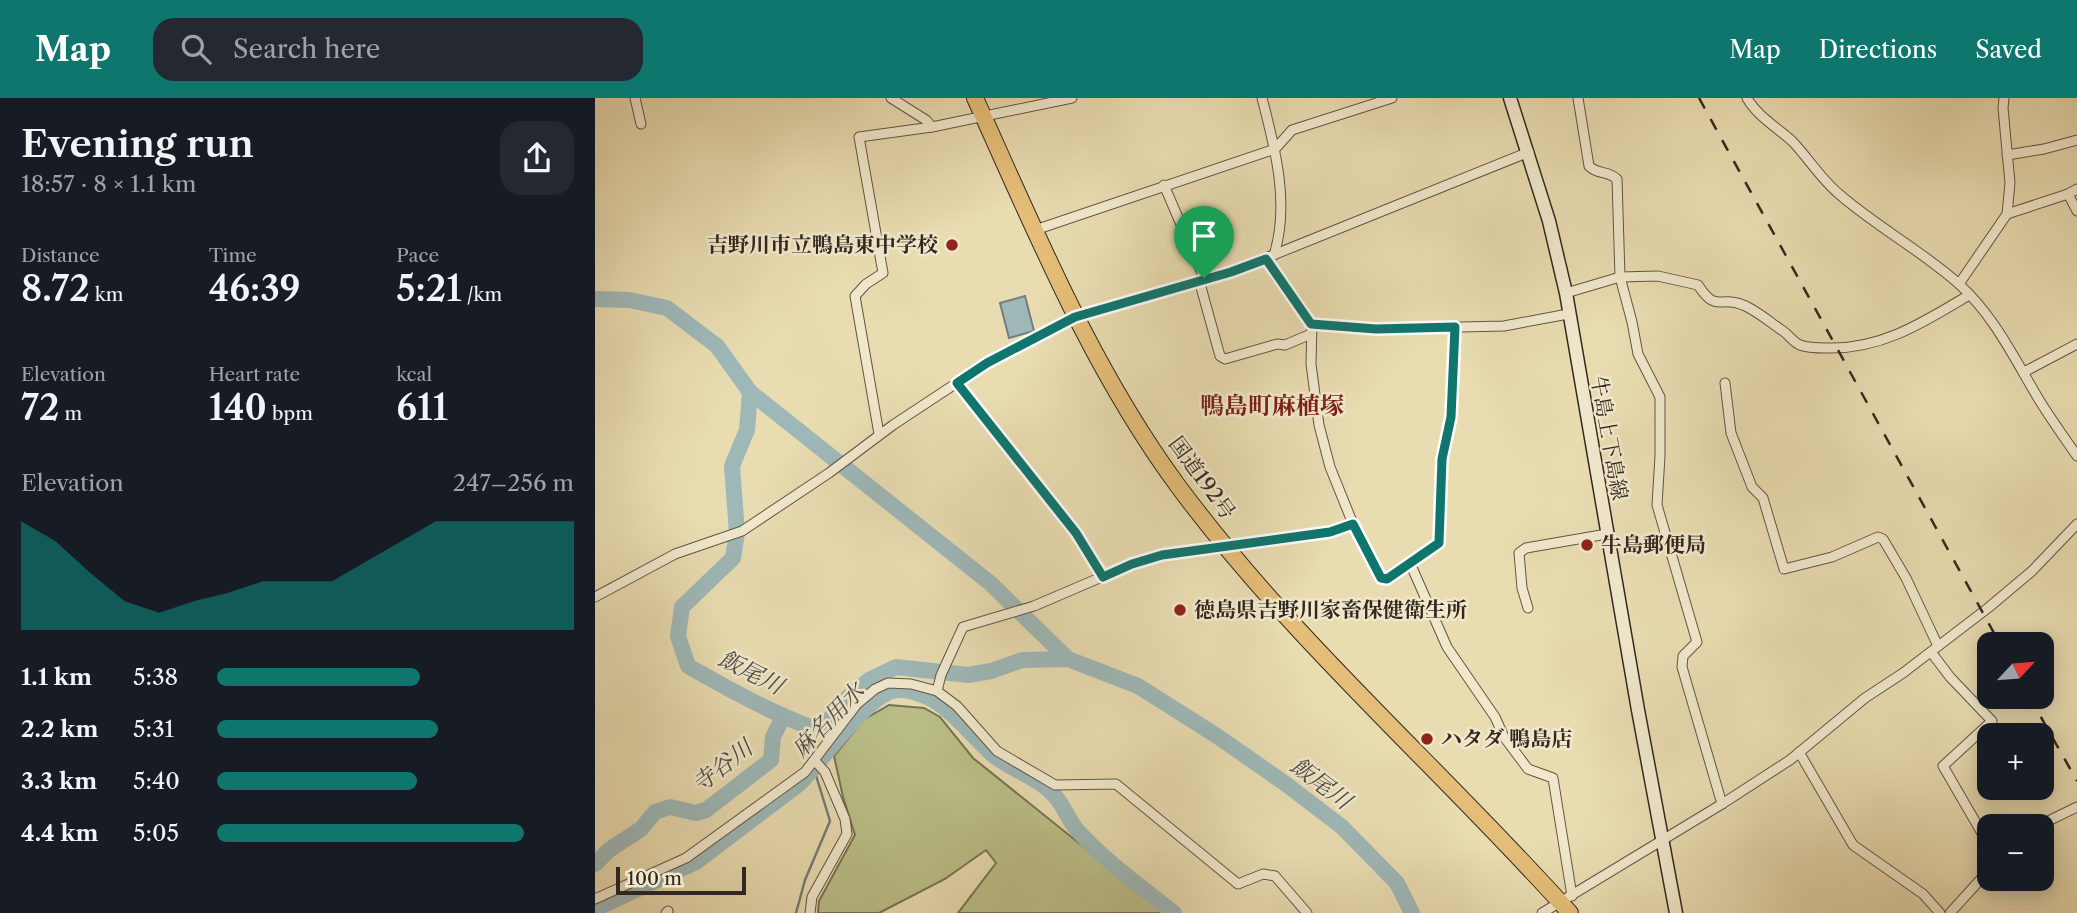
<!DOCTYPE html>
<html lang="en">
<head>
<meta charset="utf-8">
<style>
  :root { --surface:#171b24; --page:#242831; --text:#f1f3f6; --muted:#9ea1a6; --accent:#0f766e }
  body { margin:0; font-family:"Libre Caslon Text","Noto Serif JP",serif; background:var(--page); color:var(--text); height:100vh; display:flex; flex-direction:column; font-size:26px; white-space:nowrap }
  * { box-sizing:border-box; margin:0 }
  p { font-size:23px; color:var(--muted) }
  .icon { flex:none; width:38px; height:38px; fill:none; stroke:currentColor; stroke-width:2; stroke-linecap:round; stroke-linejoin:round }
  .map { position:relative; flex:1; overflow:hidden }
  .panel { display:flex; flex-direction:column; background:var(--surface); width:595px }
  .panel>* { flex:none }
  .needle { width:46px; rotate:64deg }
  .fabs { position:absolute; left:1382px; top:534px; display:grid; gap:14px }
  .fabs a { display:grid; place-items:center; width:77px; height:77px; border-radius:14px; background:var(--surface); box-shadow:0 4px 18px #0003; font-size:35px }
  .scale { position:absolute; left:21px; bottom:18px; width:130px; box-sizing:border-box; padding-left:7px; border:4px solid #32281f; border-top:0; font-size:19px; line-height:24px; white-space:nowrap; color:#32281f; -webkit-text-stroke:5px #f1e8cc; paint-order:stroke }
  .pin { position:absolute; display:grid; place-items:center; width:60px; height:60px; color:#fff; margin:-72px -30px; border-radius:50% 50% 50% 0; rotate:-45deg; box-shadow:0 0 7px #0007 }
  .pin .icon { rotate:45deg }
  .round { display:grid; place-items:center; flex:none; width:74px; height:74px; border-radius:21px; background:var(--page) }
  .summary { display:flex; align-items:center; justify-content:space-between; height:119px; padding:0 21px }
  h1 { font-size:38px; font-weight:600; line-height:52px }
  .stats { display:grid; grid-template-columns:repeat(3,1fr); gap:10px; height:119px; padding:7px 21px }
  .stats div { display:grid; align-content:center }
  .stats b { font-size:35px; font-weight:600 }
  .stats small { font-size:19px; font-weight:400 }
  .stats p { font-size:19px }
  .chart { height:196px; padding:14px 21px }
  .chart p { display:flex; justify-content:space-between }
  .chart svg { width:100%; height:126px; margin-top:7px; fill:var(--accent); opacity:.7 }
  ul { padding:0 21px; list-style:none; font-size:23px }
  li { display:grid; grid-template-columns:112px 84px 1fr; align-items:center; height:52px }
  li i { height:18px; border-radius:9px; background:var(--accent) }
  header { display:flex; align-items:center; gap:42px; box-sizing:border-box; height:98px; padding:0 35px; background:var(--accent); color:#fff }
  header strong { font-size:33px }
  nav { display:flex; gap:38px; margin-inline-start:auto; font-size:24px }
  .search { width:490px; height:63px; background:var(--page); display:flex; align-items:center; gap:18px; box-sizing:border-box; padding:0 24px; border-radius:21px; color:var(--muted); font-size:26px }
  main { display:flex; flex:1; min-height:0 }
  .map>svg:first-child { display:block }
  .green { fill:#bbbf88; stroke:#767454; stroke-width:2 }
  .water { fill:#9eb8b8; stroke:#737e7b; stroke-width:2 }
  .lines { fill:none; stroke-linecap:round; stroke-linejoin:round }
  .stream { stroke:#737e7b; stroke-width:2.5 }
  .river { stroke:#9eb8b8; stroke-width:16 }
  .minor-casing { stroke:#605544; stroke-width:11 }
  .secondary-casing { stroke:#32281f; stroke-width:15 }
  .trunk-casing { stroke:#32281f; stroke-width:18 }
  .minor { stroke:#f1e8cc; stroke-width:9 }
  .secondary { stroke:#f1e8cc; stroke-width:12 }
  .trunk { stroke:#e4be78; stroke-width:16 }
  .rail { stroke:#32281f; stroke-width:2.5; stroke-dasharray:12 12; stroke-linecap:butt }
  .route-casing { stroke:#fff; stroke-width:14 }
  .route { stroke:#0f766e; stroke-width:9 }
  .poi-dot { fill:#8f2418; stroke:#f1e8cc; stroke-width:2.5 }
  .labels { text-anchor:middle; stroke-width:5; stroke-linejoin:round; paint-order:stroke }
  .poi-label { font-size:21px; font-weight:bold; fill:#32281f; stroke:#f1e8cc; text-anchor:start }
  .street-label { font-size:21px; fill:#32281f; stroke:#f1e8cc }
  .water-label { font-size:23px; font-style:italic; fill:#4d4c45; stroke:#f1e8cc }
  .quarter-label { font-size:24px; font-weight:bold; fill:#7a1f14; stroke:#f1e8cc }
</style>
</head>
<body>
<header>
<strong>Map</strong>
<div class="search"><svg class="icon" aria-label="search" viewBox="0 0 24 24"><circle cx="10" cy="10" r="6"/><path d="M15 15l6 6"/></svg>Search here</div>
<nav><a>Map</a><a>Directions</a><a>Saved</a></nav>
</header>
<main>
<section class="panel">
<div class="summary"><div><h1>Evening run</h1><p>18:57 · 8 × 1.1 km</p></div><a class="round"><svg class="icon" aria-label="share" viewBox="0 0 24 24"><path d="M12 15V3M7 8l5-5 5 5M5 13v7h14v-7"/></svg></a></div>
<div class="stats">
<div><p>Distance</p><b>8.72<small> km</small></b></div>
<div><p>Time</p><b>46:39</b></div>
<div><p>Pace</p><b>5:21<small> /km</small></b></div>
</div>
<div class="stats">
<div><p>Elevation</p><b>72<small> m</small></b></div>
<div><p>Heart rate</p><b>140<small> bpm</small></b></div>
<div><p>kcal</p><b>611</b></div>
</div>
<div class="chart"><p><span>Elevation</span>247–256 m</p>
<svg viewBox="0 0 160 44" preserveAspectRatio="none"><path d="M0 44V6L10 13L20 24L30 34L40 38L50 34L60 31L70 27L80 27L90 27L100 20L110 13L120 6L130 6L140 6L150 6L160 6V44z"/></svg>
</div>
<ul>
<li><b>1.1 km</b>5:38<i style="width:57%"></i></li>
<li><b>2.2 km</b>5:31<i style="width:62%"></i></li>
<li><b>3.3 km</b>5:40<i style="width:56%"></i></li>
<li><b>4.4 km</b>5:05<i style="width:86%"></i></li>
</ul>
</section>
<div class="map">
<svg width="1482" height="815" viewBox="0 0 1482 815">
  <rect width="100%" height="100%" fill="#e9dcb1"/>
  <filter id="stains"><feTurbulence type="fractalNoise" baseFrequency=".00286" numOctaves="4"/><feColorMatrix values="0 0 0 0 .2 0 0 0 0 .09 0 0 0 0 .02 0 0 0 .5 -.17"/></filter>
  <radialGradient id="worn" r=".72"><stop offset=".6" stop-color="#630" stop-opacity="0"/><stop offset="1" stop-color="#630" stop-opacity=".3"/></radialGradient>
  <polygon class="green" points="294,607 329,610 345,619 378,660 571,815 363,815 401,765 391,752 350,781 284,815 223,815 224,803 260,737 248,699 239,658 268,622"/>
  <polygon class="water" points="430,198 439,233 414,240 405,205"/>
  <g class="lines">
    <polyline class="stream" points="201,815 210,782 235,723 219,671"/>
    <g class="river">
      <polyline points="0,201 34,202 72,210 122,248 155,294 395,485 473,561"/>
      <path d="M155 294 152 332 137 368 142 435 138 460 87 509 83 538 93 568C134 591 174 614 218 630L234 622 251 601 274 582 301 569 373 577 396 573 427 562 473 561 543 588 622 638 688 684 746 728 802 785 817 815"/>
      <polyline points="0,766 14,752 46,731 60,714 75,709 101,715 111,712 176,662 178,639 188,619"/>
      <path d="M0 811 101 764 204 686C227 664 274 593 303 592 316 591 337 600 347 608 366 622 380 641 397 656 416 672 443 679 459 697 469 707 473 722 482 732 511 764 546 789 579 815"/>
    </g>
    <g class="minor-casing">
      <g id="minor">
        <polyline points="40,0 46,26"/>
        <polyline points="296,0 331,22 337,29 477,0"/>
        <path d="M667 0C680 50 695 106 679 157"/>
        <path d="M983 0 994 68C1003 77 1012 72 1022 81L1025 179 1037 224 1043 256 1065 299V358L1062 407 1102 544 1088 558 1087 569 1127 706"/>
        <path d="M1152 0C1162 18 1183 30 1198 44 1214 61 1226 81 1244 96 1282 129 1327 153 1364 186 1400 219 1419 260 1443 300 1455 320 1469 339 1482 358"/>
        <polyline points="1412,57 1449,51 1482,42"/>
        <polyline points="569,87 609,180"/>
        <polyline points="1473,96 1482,113"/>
        <polyline points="1412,116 1473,96 1482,91"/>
        <polyline points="440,132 680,51 697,32 797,0"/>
        <polyline points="604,182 625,258 630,261 682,246 690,247 716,236"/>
        <polyline points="1364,186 1412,116 1415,85 1408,10 1409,0"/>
        <path d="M971 195 1025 179 1063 178 1103 187C1122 216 1125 197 1148 207 1161 212 1176 225 1188 233 1194 237 1198 244 1205 247 1213 250 1222 250 1231 250 1286 252 1329 224 1374 197"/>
        <polyline points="717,226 781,231 909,228 973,216"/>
        <polyline points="1429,274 1482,246"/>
        <polyline points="362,285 481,435 508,479"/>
        <polyline points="1130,285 1136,335 1157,389 1168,400 1189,471 1237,459 1283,439 1288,441 1311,480 1343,548"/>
        <polyline points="284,336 260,198 271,186 288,175 264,39 337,29"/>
        <polyline points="758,426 786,480 792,481 844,445 847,361 856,319 860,229"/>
        <polyline points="815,465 852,549 900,619 909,639 933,671 958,680 977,798"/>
        <polyline points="0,499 80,456 147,433 234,375 298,327 392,265 480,219 636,174 934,54"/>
        <polyline points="933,510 927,490 924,455 931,450 1012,436"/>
        <polyline points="1336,554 1355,579 1397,623 1348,668 1395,749"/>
        <polyline points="342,593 346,577 368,529 439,508 537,466 567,457 735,434 758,426 735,369 724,327 716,266 717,226 701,202 681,178 671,161"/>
        <polyline points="1204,654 1258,747 1328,796 1345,815"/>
        <polyline points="1443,728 1482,709"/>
        <polyline points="0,801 91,760 210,674 262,606 280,591 293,585 316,586 342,593 362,608 402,653 460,687 521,686 643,786 668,776 680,778 712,815"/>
        <polyline points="71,815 73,813"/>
        <polyline points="215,815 217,799 252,736 250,721 230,674 220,663"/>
        <polyline points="947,815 1127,706 1195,662 1270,600 1308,575 1393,510 1437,473 1482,426"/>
        <polyline points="1355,815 1395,771"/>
      </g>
    </g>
    <g class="secondary-casing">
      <polyline id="secondary" points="915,0 954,123 971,195 1043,612 1081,815"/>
    </g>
    <g class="trunk-casing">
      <path id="trunk" d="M380 0C440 132 496 270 583 388 698 543 846 671 975 815"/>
    </g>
    <use href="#minor" class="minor"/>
    <use href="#secondary" class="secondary"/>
    <use href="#trunk" class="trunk"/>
    <g class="rail">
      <polyline points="1104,0 1405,546"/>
      <polyline points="1434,598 1482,683"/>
    </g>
  </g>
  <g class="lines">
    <g class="route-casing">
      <polygon id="route" points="671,161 716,226 781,231 860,229 856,319 847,361 844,445 792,481 786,480 758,426 735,434 567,457 537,466 508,479 481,435 362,285 392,265 480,219 636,174"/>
    </g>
    <use href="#route" class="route"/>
  </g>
  <g class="poi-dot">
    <circle cx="357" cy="147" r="7"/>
    <circle cx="992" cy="447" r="7"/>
    <circle cx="585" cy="512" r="7"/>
    <circle cx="832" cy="641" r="7"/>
  </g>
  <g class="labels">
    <g class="poi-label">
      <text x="343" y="154" text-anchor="end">吉野川市立鴨島東中学校</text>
      <text x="1006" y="454">牛島郵便局</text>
      <text x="599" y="519">徳島県吉野川家畜保健衛生所</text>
      <text x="846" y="648">ハタダ 鴨島店</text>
    </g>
    <g class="street-label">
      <text transform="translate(1014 340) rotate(80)" y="7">牛島上下島線</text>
      <text transform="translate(607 380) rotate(54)" y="7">国道192号</text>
    </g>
    <g class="water-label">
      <text transform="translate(156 574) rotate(27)" y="8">飯尾川</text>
      <text transform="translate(233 622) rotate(-46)" y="8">麻名用水</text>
      <text transform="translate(127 668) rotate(-38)" y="8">寺谷川</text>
      <text transform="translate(726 685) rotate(37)" y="8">飯尾川</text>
    </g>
    <g class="quarter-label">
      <text x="677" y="316">鴨島町麻植塚</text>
    </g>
  </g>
  <rect width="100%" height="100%" filter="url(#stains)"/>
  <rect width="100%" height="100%" fill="url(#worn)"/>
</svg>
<div class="fabs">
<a><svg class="needle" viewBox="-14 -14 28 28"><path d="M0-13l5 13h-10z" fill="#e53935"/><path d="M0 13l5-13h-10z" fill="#9ea1a6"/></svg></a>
<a>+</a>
<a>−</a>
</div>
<div class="scale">100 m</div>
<div class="pin" style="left:609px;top:180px;background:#1e9e55"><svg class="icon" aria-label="arrive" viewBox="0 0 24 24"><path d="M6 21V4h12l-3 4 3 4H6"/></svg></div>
</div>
</main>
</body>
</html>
